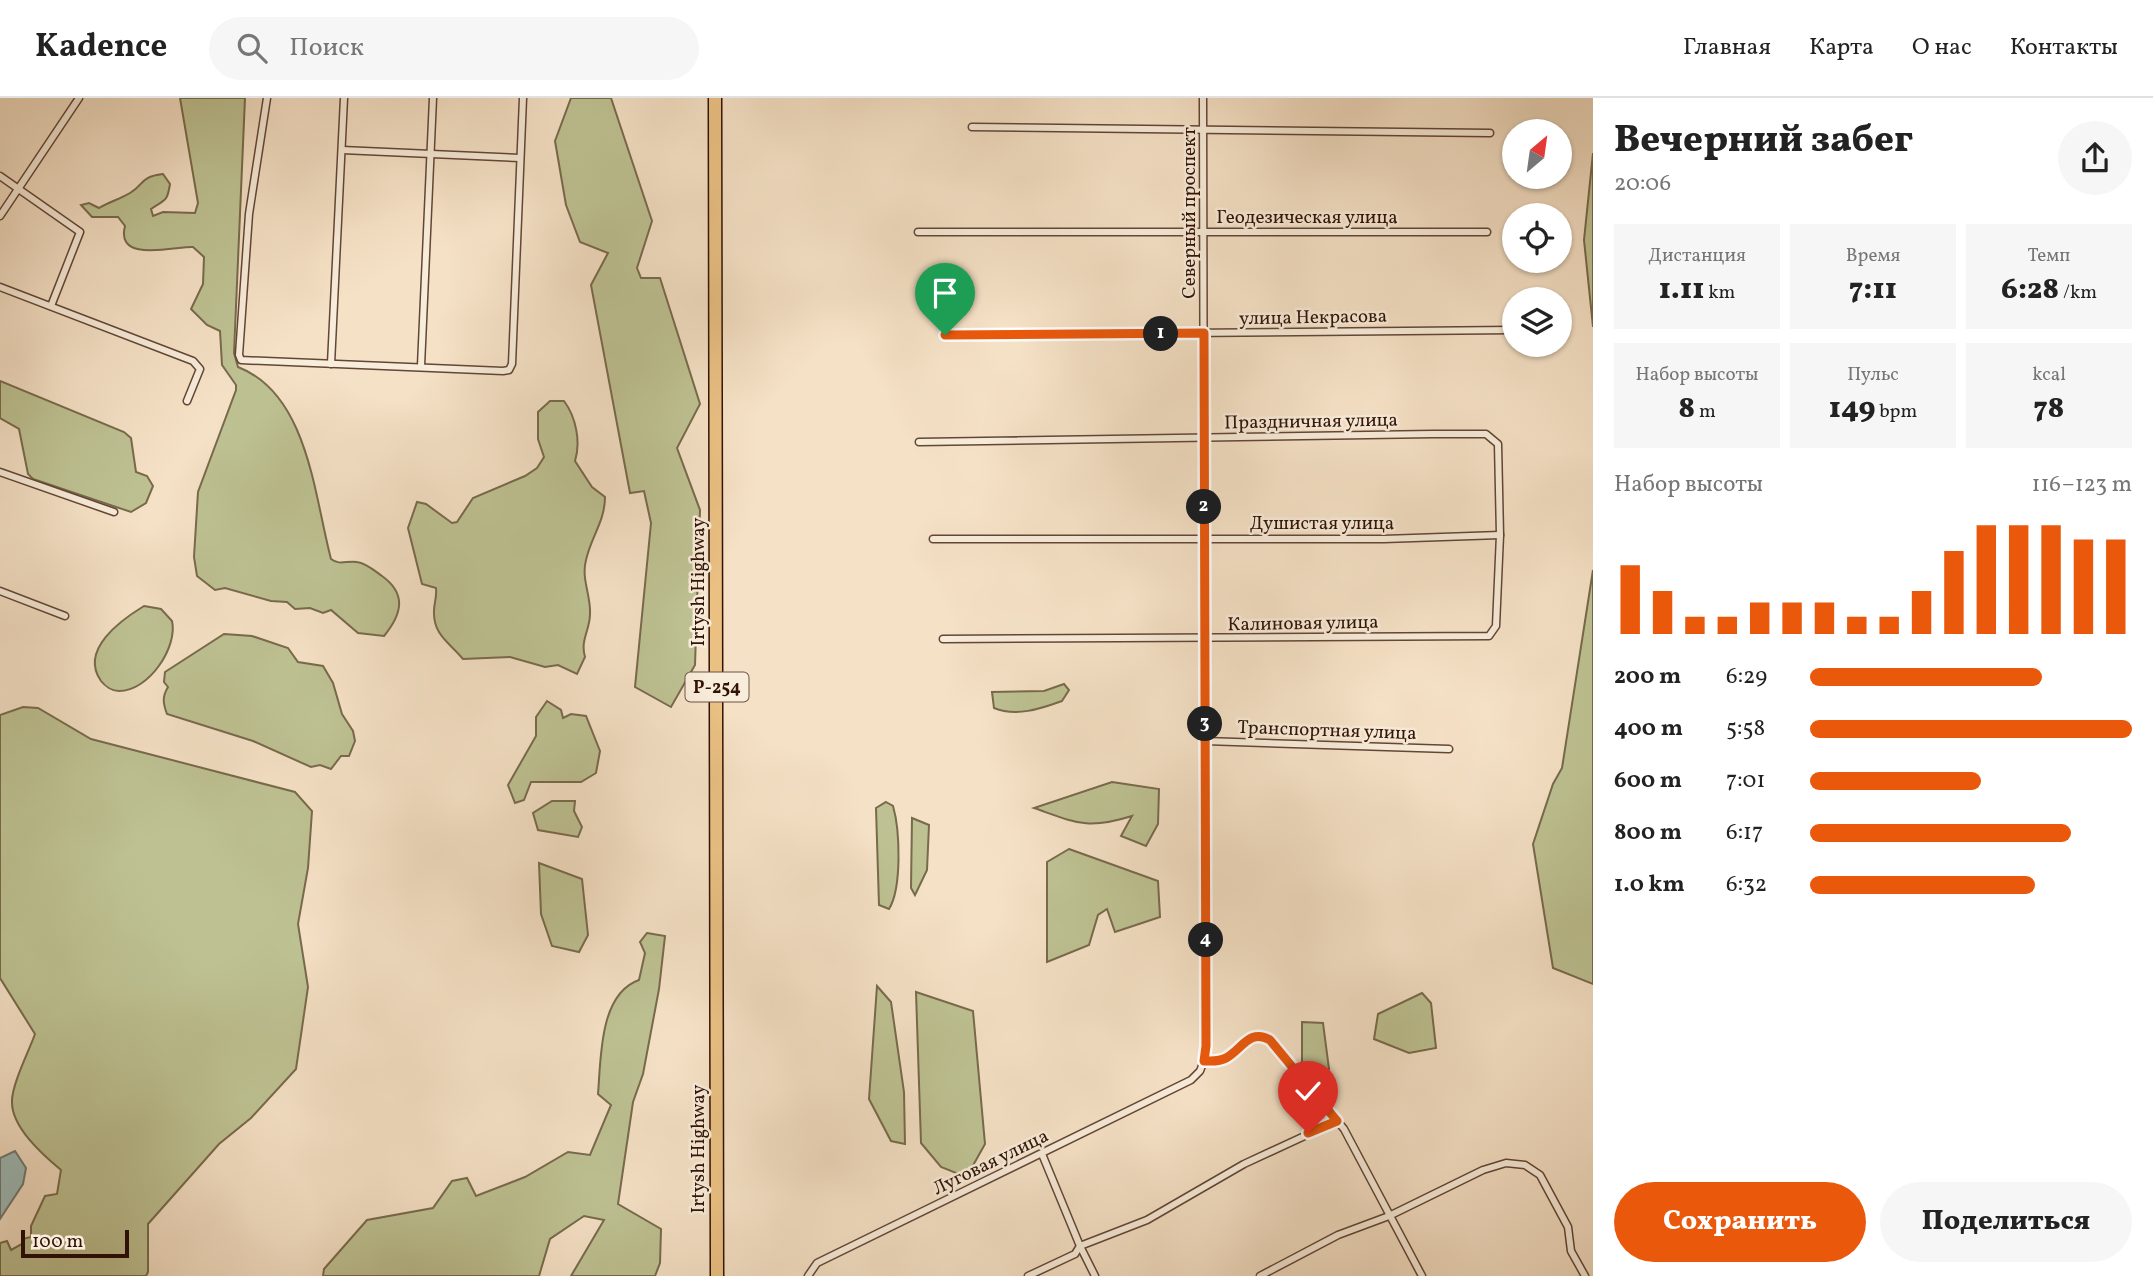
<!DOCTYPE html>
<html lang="ru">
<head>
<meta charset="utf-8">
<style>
  :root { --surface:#fff; --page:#f6f6f6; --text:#222; --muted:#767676; --line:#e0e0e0; --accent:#ea580c }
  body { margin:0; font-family:Vollkorn,serif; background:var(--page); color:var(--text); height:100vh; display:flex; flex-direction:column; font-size:26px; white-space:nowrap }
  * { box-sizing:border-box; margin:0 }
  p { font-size:23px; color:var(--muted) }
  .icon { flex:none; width:38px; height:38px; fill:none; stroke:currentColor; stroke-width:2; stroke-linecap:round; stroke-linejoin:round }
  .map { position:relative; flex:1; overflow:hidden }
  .side { display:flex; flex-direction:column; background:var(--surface); width:560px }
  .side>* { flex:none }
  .needle { width:46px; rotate:29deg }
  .tools { position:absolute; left:1502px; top:21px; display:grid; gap:14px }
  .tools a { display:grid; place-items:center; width:70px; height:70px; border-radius:50%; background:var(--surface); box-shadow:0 2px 5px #0004; font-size:35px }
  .scale { position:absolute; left:21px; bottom:18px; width:108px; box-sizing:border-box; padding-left:7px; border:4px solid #311206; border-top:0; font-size:19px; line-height:24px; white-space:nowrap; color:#311206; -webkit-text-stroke:5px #f8ecda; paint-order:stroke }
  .pin { position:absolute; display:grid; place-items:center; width:60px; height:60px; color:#fff; margin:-72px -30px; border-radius:50% 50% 50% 0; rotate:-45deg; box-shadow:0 0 7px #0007 }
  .pin .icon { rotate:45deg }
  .km { position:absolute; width:35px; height:35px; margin:-18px; border-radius:50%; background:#222; color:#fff; font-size:19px; line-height:35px; text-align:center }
  .round { display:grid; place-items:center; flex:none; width:74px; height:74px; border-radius:37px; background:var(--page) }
  .head { display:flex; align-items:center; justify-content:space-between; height:119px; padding:0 21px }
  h1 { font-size:38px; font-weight:800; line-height:52px }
  .metrics { display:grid; grid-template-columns:repeat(3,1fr); gap:10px; height:119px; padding:7px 21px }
  .metrics div { display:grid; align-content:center; border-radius:0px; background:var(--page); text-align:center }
  .metrics b { font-size:30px; font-weight:800 }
  .metrics small { font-size:19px; font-weight:400 }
  .metrics p { font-size:19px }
  .chart { height:196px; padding:14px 21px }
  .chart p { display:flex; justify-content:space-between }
  .chart svg { width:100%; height:126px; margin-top:7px; stroke:var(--accent); stroke-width:6 }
  .primary-button { display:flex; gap:14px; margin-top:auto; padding:14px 21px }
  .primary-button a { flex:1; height:80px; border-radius:42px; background:var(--accent); color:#fff; font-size:28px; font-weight:800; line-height:80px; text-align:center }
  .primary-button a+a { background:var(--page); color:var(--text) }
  ul { padding:0 21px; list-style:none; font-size:23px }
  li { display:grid; grid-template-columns:112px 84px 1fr; align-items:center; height:52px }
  li i { height:18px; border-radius:9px; background:var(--accent) }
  header { display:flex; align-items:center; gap:42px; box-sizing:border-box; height:98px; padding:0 35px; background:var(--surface); border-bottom:2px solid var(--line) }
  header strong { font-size:33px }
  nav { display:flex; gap:38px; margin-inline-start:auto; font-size:24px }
  .search { width:490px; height:63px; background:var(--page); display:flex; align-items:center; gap:18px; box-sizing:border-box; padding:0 24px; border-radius:38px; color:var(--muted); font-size:26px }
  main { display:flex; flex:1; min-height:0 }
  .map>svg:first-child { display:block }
  .green { fill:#bec293; stroke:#786a4c; stroke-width:2 }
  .water { fill:#9dbcba; stroke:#727872; stroke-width:2 }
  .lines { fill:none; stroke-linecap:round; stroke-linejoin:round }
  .street-casing { stroke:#624636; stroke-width:9 }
  .highway-casing { stroke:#311206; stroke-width:15 }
  .street { stroke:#f8ecda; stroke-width:6 }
  .highway { stroke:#eac083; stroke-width:12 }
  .route-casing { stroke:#fff; stroke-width:14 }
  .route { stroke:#ea580c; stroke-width:9 }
  .labels { text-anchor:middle; stroke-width:5; stroke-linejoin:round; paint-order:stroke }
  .shield { fill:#f8ecda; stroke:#6d5346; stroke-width:2 }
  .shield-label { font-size:18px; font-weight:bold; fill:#311206 }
  .street-label { font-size:19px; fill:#311206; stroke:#f8ecda }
</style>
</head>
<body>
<header>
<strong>Kadence</strong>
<div class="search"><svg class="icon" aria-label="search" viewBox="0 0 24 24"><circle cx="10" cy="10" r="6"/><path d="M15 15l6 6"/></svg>Поиск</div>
<nav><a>Главная</a><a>Карта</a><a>О нас</a><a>Контакты</a></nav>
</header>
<main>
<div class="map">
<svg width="1593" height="1178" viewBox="0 0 1593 1178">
  <rect width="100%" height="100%" fill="#f5e1c6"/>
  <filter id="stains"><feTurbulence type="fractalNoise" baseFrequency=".00286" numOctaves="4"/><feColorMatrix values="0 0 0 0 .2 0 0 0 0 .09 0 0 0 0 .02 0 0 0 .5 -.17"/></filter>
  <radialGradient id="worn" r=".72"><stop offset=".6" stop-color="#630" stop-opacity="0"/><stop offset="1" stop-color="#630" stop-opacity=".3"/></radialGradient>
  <g class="green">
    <path d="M180 0H245L234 255 238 269C308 296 314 397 331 461 340 468 347 462 357 464 366 465 375 473 382 478 407 496 402 516 384 538L358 535 331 512 323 515 310 510 295 511 287 504 271 503 225 490 215 492 197 478 194 459 198 394 236 292V287L222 267 220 233 207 227 191 211 203 186 204 159 193 149C176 148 115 166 125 128L118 119H92L81 107 89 105 99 110C109 104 120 101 130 95 145 86 139 79 163 76L170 86C167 105 165 101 151 111L153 118 163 114 195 115 198 105Z"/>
    <polygon points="571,0 611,0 652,123 637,170 641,180 660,180 700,306 677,350 700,412 695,567 671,609 635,589 651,425 644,393 630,395 591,187 608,155 580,144 566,107 555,43"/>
    <polygon points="1593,55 1593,229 1584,142"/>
    <polygon points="0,283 124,334 131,340 136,374 147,378 153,388 146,405 131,414 33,381 28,376 19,331 0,320"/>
    <path d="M550 303H564C576 319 581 344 575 363L592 389 605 399C605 423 591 439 586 462 581 481 591 497 590 516 590 532 580 542 585 559L577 576 558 567 545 569 510 559 463 561C450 545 433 537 434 513 434 505 437 500 436 490L422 486 408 430 417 404 426 406 452 425 457 424 473 400 525 378 537 370 544 359 538 341V314Z"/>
    <polygon points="1593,472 1593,886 1553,870 1533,746 1553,686 1562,670"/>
    <path d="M144 508 161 511 172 523C178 549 149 593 119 593 112 593 105 588 101 583 79 552 121 522 144 508Z"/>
    <path d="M224 536 252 538 288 550 298 564 323 568 333 585 342 616 353 633 355 643 349 658H341L331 671 320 667 311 669 253 643 167 616C163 605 162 599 168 589L164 584 165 574Z"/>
    <path d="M1064 586 1069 592 1062 603C1040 611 1016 619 994 610L992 594 1044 593Z"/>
    <polygon points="547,603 561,612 563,620 571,616 586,618 600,653 596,675 581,684 531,684 524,702 515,705 508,687 536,638 536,619"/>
    <path d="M23 609 38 610 91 641 295 694 312 713 308 770 298 826 308 889 296 971 251 1020 219 1046 148 1126V1174L146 1178H0V1145L7 1143 11 1152 22 1146V1141L31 1139V1128L45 1098 57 1096 61 1072C43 1057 11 1029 12 1003 12 986 29 953 35 936L0 880V617Z"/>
    <path d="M1112 684 1159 691 1158 726 1146 748 1121 738 1132 718C1087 732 1077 725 1034 710Z"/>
    <polygon points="552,703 575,703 574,713 582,729 578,739 538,732 533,715"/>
    <path d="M886 704 893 708C900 732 902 790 889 811L879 807 876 710Z"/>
    <polygon points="912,720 929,727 927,772 915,797 911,790"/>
    <polygon points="1069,751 1158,783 1160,819 1115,834 1107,811 1098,817 1089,847 1047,864 1047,764"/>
    <polygon points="539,765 582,781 588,837 579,854 552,848 541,816"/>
    <path d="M647 835 665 838 659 891 643 976 633 1004 618 1106 661 1131 660 1165 655 1178H571L604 1122 584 1118 550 1141 539 1178H323L324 1171 367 1122 433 1110 452 1083 467 1080 476 1098 525 1079 568 1054 590 1057 611 1007 598 996C601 961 599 896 639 882L645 855 640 844Z"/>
    <polygon points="877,888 891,904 904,994 905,1046 891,1043 869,1001"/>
    <polygon points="916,894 973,913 985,1046 971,1071 961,1077 941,1069 921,1045"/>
    <polygon points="1422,895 1431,905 1436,950 1409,955 1374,941 1378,916"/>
    <polygon points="1302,924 1323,925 1329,971 1317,985 1302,966"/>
  </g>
  <polygon class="water" points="15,1053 26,1070 23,1086 0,1121 0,1060"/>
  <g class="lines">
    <g class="street-casing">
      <g id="street">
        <polyline points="267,0 249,116 239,257 241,262 503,273 509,272 512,266 523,0"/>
        <polyline points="972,29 1490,35"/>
        <polyline points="342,52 520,60"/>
        <polyline points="0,78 80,134 51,208"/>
        <polyline points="0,118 79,0"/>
        <polyline points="918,134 1487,134"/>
        <polyline points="0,189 193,263 200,271 187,303"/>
        <polyline points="945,237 1514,232"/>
        <polyline points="331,266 344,0"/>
        <polyline points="421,268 433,0"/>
        <polyline points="919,344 1433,336 1486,336 1498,346 1500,437 1496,528 1489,538 943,541"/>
        <polyline points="0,374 114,414"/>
        <polyline points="933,441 1384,441 1500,437"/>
        <polyline points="0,493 65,518"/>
        <polyline points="1205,643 1449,651"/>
        <path d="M1204 963C1212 963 1219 964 1226 960 1242 951 1250 930 1270 942L1344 1031 1422 1178"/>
        <polyline points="808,1178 817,1165 1191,982 1200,973 1205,960 1203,0"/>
        <polyline points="1028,1178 1075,1156 1080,1148 1042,1056"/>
        <polyline points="1095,1178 1080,1148 1147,1122 1244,1066 1337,1023"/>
        <polyline points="1260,1178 1338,1137 1389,1118 1483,1072 1506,1065 1525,1067 1540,1077 1568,1129 1571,1153 1585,1178"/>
      </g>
    </g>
    <g class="highway-casing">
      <polyline id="highway" points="715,0 717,1178"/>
    </g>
    <use href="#street" class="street"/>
    <use href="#highway" class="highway"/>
  </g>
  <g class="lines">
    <g class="route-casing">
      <path id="route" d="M945 237 1204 235 1206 948 1204 963C1212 963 1219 964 1226 960 1242 951 1250 930 1270 942L1337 1023 1308 1035"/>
    </g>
    <use href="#route" class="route"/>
  </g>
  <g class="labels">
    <rect class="shield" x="685.5" y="574.5" width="63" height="29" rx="5"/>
    <g class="shield-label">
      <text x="717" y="595">Р-254</text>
    </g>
    <g class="street-label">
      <text transform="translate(1188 115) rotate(-90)" y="7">Северный проспект</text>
      <text x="1307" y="125">Геодезическая улица</text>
      <text transform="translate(1313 218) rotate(-1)" y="7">улица Некрасова</text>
      <text transform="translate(1311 322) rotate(-1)" y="7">Праздничная улица</text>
      <text x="1322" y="431">Душистая улица</text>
      <text transform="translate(697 484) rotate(-90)" y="7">Irtysh Highway</text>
      <text transform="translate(1303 524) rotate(-1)" y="7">Калиновая улица</text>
      <text transform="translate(1327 631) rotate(2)" y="7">Транспортная улица</text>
      <text transform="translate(697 1051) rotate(-90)" y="7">Irtysh Highway</text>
      <text transform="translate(990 1063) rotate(-26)" y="7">Луговая улица</text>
    </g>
  </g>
  <rect width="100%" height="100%" filter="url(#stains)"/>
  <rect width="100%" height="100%" fill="url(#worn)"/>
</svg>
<div class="tools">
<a><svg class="needle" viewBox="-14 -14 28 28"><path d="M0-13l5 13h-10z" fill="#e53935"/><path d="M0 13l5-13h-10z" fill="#767676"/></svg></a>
<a><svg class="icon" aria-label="locate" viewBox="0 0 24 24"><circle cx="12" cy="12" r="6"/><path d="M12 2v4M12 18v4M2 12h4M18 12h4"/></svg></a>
<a><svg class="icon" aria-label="layers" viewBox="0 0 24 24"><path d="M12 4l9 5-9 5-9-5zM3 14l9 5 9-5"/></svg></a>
</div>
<div class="scale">100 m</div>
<div class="pin" style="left:945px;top:237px;background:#1e9e55"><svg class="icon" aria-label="arrive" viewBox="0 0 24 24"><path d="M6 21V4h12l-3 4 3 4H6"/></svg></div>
<div class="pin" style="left:1308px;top:1035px;background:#d93025"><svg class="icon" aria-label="check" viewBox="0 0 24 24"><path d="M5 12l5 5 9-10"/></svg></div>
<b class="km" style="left:1161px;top:236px">1</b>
<b class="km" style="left:1204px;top:409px">2</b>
<b class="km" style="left:1205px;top:626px">3</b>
<b class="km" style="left:1206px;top:842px">4</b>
</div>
<section class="side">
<div class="head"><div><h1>Вечерний забег</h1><p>20:06</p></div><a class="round"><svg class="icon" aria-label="share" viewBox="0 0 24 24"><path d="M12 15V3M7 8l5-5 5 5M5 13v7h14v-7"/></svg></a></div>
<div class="metrics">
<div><p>Дистанция</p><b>1.11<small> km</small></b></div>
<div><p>Время</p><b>7:11</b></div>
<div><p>Темп</p><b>6:28<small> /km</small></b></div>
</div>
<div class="metrics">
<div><p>Набор высоты</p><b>8<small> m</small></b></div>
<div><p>Пульс</p><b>149<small> bpm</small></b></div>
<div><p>kcal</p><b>78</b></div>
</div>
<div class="chart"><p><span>Набор высоты</span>116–123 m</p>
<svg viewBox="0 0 160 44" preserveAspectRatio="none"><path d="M5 44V20M15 44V29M25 44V38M35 44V38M45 44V33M55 44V33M65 44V33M75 44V38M85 44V38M95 44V29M105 44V15M115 44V6M125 44V6M135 44V6M145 44V11M155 44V11"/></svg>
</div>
<ul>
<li><b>200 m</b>6:29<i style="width:72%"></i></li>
<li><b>400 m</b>5:58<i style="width:100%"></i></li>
<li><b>600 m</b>7:01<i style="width:53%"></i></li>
<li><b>800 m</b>6:17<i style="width:81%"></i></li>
<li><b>1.0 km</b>6:32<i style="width:70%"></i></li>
</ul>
<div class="primary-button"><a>Сохранить</a><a>Поделиться</a></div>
</section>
</main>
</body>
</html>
